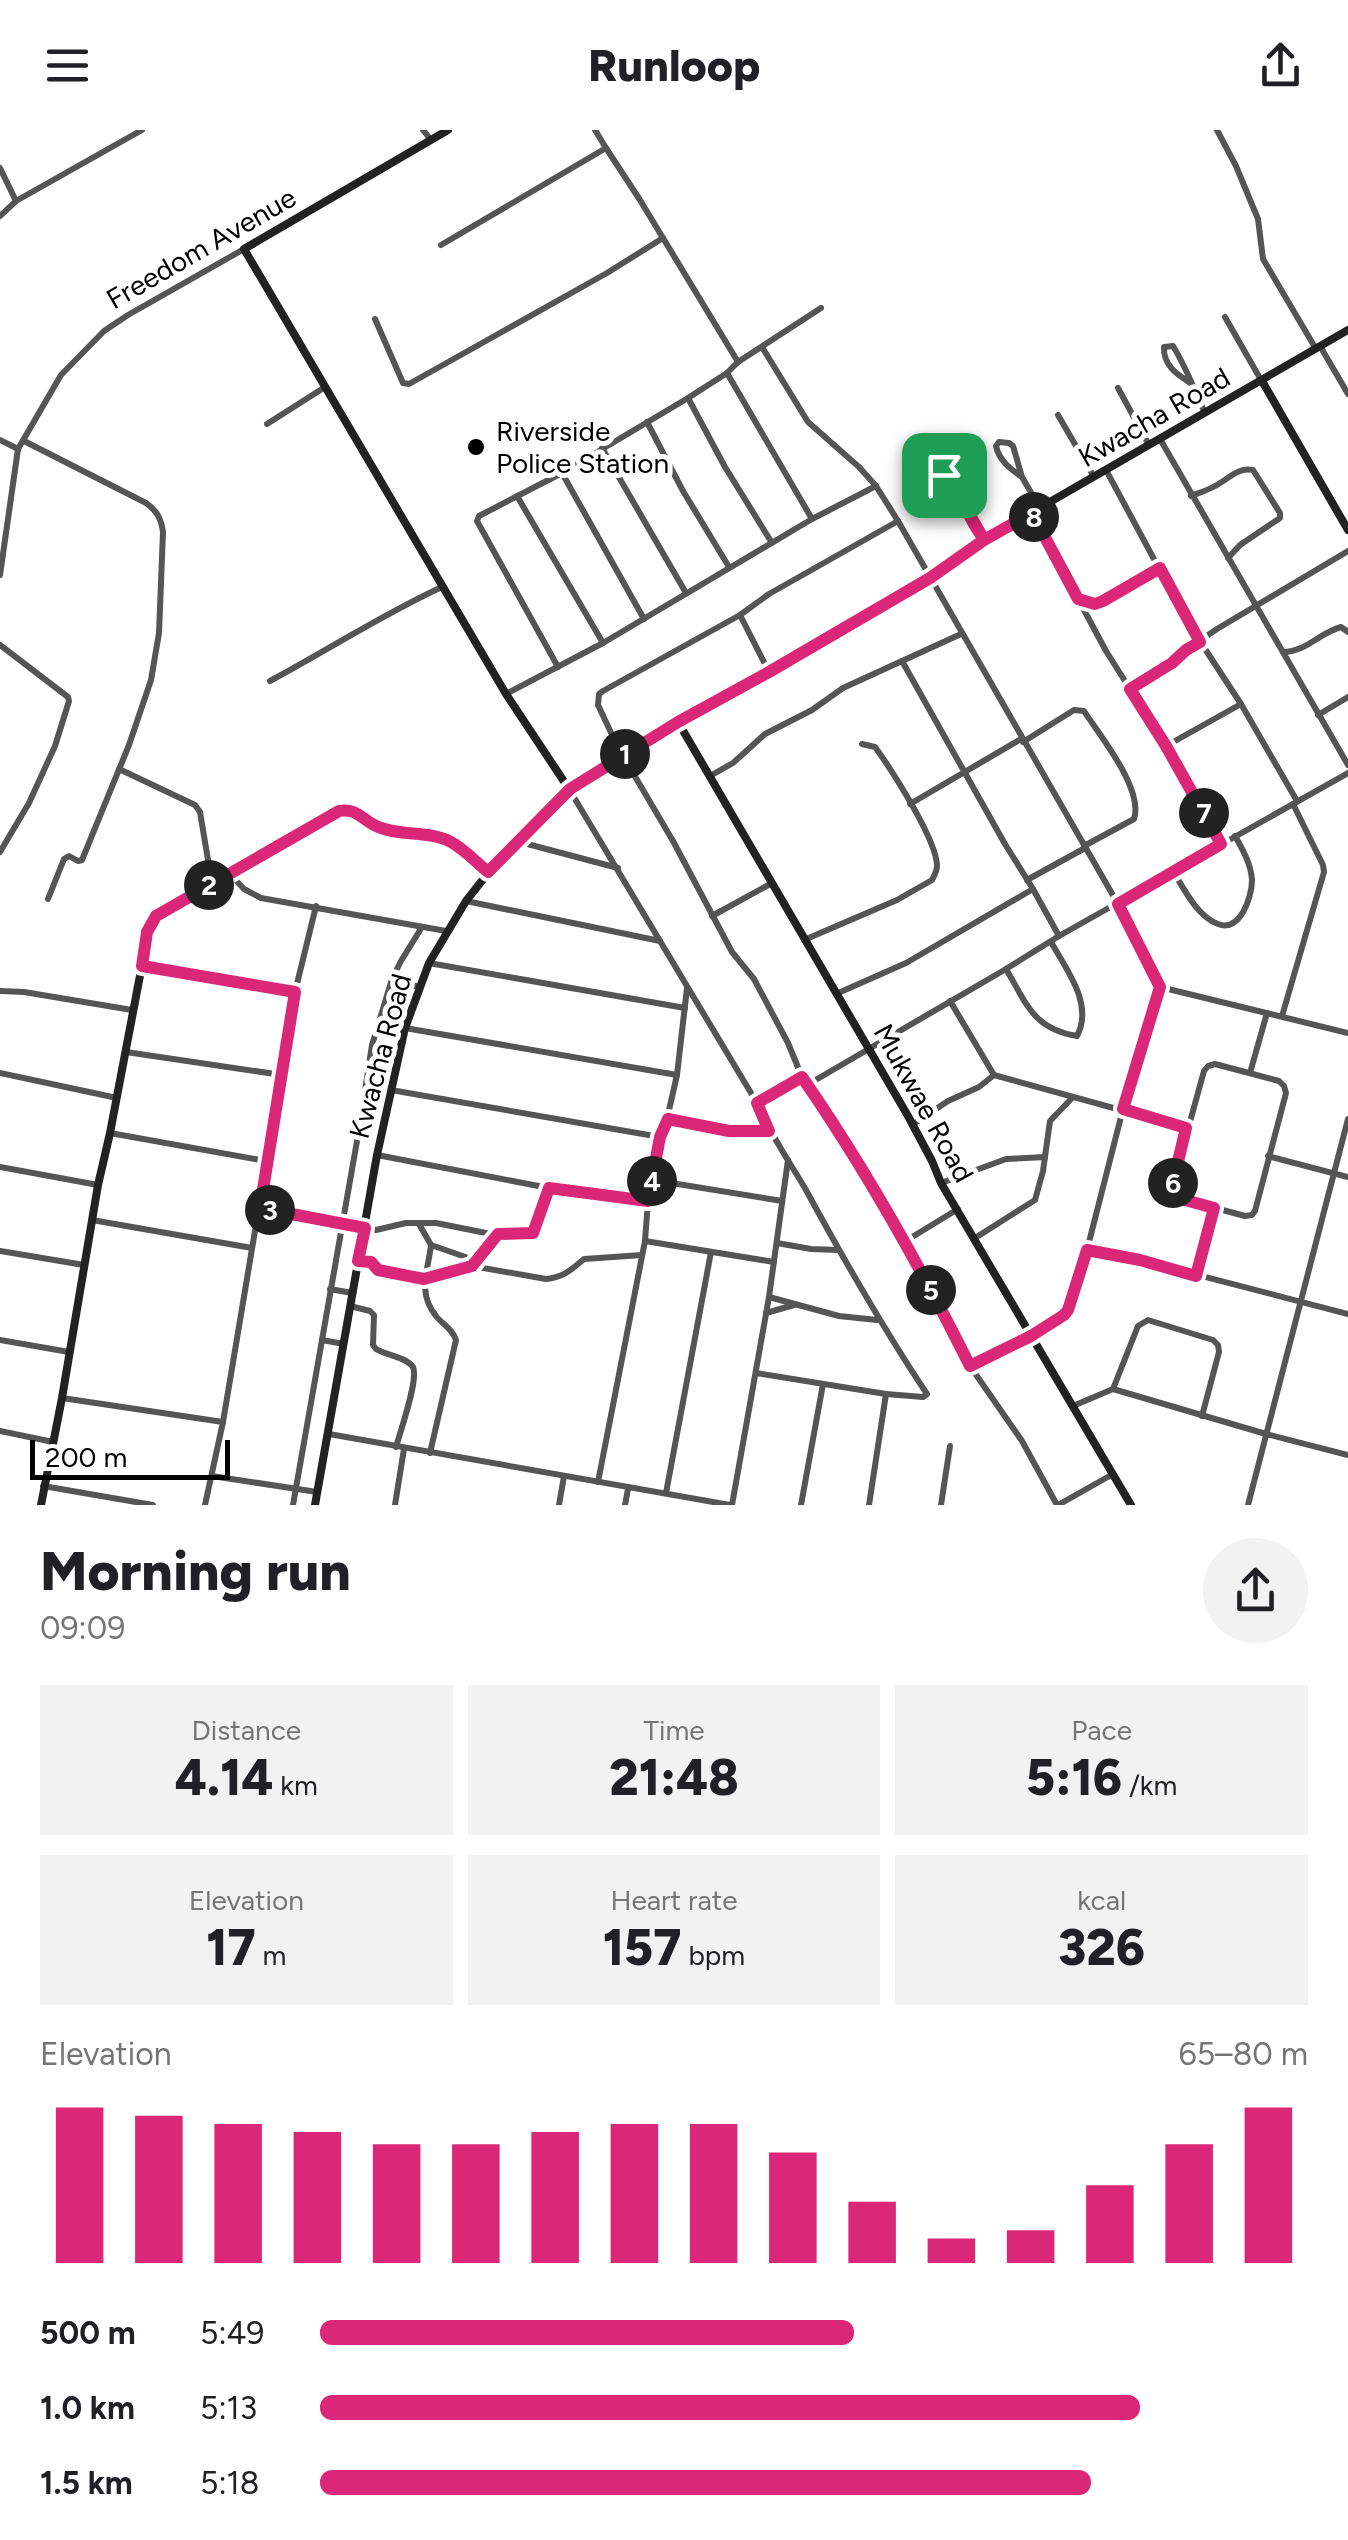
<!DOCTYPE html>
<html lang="en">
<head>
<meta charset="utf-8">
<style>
  :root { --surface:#fff; --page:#f2f2f2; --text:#202124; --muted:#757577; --accent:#db2777 }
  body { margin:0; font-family:Figtree,sans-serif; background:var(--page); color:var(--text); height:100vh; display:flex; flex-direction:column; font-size:38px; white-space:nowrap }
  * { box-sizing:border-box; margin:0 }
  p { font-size:32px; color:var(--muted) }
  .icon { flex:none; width:55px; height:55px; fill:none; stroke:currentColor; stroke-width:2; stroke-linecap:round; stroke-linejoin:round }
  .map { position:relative; height:1375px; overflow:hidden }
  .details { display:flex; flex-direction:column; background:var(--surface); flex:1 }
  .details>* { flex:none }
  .scale { position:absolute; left:30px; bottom:25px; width:200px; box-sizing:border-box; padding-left:10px; border:5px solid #000; border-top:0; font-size:28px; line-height:35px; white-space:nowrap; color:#000; -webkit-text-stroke:8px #fff; paint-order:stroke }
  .pin { position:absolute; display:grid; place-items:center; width:85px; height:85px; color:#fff; margin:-42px; border-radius:20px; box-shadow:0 5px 15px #0006 }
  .km { position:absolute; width:50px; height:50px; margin:-25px; border-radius:50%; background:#222; color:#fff; font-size:28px; line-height:50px; text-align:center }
  .round { display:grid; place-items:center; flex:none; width:105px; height:105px; border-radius:52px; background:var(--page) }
  .head { display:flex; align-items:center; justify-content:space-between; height:170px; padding:0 40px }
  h1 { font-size:55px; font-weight:800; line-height:75px }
  .stats { display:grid; grid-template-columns:repeat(3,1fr); gap:15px; height:170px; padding:10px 40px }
  .stats div { display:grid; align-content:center; border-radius:0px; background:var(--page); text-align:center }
  .stats b { font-size:50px; font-weight:800 }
  .stats small { font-size:28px; font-weight:400 }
  .stats p { font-size:28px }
  .chart { height:280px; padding:20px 40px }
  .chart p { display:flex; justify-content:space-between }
  .chart svg { width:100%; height:180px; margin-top:10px; stroke:var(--accent); stroke-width:6 }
  ul { padding:0 40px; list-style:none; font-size:32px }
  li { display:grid; grid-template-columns:160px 120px 1fr; align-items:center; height:75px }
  li i { height:25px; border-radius:12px; background:var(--accent) }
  header { display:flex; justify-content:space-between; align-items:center; height:130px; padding:0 40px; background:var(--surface); font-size:45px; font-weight:800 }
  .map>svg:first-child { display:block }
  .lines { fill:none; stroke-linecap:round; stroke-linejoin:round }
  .street { stroke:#555; stroke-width:6 }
  .secondary { stroke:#222; stroke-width:8 }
  .route-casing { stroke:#fff; stroke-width:20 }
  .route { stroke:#db2777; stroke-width:12 }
  .poi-dot { fill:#000; stroke:#fff; stroke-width:4 }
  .labels { text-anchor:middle; stroke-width:10; stroke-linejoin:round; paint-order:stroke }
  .street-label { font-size:28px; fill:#000; stroke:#fff }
  .poi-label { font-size:28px; fill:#000; stroke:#fff; text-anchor:start }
</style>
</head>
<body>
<header><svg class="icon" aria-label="menu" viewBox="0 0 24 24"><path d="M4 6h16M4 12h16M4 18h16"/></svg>Runloop<svg class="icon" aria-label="share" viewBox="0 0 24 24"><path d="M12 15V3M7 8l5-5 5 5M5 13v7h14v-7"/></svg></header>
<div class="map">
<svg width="1348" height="1375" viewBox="0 0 1348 1375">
  <rect width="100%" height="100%" fill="#fff"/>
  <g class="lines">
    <g class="street">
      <polyline points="423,0 431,10"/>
      <polyline points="1217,0 1236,36 1258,89 1263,129 1316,219"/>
      <polyline points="606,18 640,70 738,232"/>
      <polyline points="0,38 16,71"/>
      <polyline points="0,86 16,71 142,0"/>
      <polyline points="441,115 606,18 595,0"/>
      <polyline points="1225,187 1261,250"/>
      <polyline points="375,189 403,253 409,254 607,143 663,108"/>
      <polyline points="1320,216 1348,264"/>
      <polyline points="762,217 808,292 859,337 876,356 898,391 1118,774 1160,857 1123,979 1087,1120 1067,1180 1031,1206 970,1236"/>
      <polyline points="727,243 812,389"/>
      <path d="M1192 254C1178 245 1163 236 1164 217L1173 216C1186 237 1195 261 1205 283"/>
      <polyline points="1118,258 1149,315"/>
      <polyline points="688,268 727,243 738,232 821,178"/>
      <polyline points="1058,285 1094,347"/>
      <polyline points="647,292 683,361 729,437"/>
      <polyline points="267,294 325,257"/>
      <polyline points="1160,309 1348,635"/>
      <polyline points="0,310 18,319"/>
      <path d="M24 311 146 373C157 381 161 388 163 402L159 503 151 550 129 615 82 730 78 731 69 726 64 729 48 769"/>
      <polyline points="602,318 686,463"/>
      <polyline points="1106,340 1190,496 1241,574 1297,671"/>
      <polyline points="562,343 644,489"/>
      <path d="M945 345 949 344C961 354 961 367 967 381 972 391 978 401 984 410"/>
      <polyline points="945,345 943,353 954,369 966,378"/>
      <path d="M1022 347C1010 339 999 330 996 316L999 312 1009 313 1013 316 1022 347 1040 378"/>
      <polyline points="517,366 603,513"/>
      <path d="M1191 366C1199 363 1208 360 1215 356 1229 349 1237 337 1253 340L1280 383V388L1240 415 1228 428"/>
      <polyline points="1032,383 1106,521 1166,616 1221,714"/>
      <polyline points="0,445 18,319 61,245 104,201 128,185 244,119"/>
      <polyline points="1080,470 1095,473 1103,471 1160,438"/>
      <polyline points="740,485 769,542"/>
      <polyline points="961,504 902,531 1005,714 1033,759"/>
      <polyline points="0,515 68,567 69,571 55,616 29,673 0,722"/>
      <path d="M1283 522C1306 522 1319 503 1341 497L1348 502"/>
      <polyline points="558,537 477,391 479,386 562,343 688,268 725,337 772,413"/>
      <path d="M270 551C328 520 383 484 442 457"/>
      <polyline points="1130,559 1172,533 1186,520 1217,499 1348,421"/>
      <polyline points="506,564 603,513 812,389 876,356"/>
      <polyline points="1318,585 1348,567"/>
      <path d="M1023 612 1074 580 1084 581C1100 606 1144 659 1134 689L1084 716"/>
      <polyline points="1166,616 1241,574"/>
      <polyline points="622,626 598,575 599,564 603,561 740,485 769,464 898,391"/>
      <polyline points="623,626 673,711 732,822 754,849 788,913 802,947 846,1013 904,1112 970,1236 1022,1311 1057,1375"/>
      <polyline points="119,639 195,675 200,682 212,754"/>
      <polyline points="710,646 733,633 765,604 812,580 843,558 902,531"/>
      <path d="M569 659 757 973C770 1004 789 1031 806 1060 844 1130 883 1198 927 1264L923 1267 886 1264 756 1243"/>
      <polyline points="910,674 1021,609"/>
      <polyline points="516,711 618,738"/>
      <path d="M1173 741C1184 759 1197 786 1218 794 1240 803 1252 767 1252 750 1251 734 1243 720 1235 706"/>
      <polyline points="230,744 244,759 261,768 446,801"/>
      <polyline points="1027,750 1085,718"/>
      <polyline points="466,771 660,811"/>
      <polyline points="712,786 772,753"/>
      <path d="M804 810 897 770 932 750C934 746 937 741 937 736 937 710 891 639 875 617L862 614"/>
      <polyline points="429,833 685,878"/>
      <polyline points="142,836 295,862"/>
      <path d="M1006 839C1027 874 1033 899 1077 906 1094 874 1066 839 1051 812"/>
      <polyline points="392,849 419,857"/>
      <polyline points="1160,857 1348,903"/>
      <polyline points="0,861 24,862 132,880"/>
      <polyline points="836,864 906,833 1033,759 1059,806"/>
      <polyline points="950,871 994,945 1186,998"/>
      <polyline points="1282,886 1324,742 1323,735 1293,674"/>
      <polyline points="405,898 677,945"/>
      <polyline points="126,922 282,945"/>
      <polygon points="1215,934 1279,951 1284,956 1286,963 1255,1081 1252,1085 1245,1086 1178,1068 1172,1057 1204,941 1208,936"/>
      <polyline points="0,943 117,968"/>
      <polyline points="1250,943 1267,883"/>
      <polyline points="807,955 1006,839 1059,806 1348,643"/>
      <polyline points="391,960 660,1007"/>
      <polyline points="757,973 802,947"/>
      <polyline points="667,989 729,1001 769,1001"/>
      <polyline points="912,995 948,971 979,957 994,945"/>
      <polyline points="110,1003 266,1031"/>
      <polyline points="377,1025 549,1058 648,1071"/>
      <polyline points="1268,1026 1348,1047"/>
      <polyline points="0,1037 98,1055"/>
      <polyline points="653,1050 782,1071"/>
      <polyline points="941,1053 1006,1029 1045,1027"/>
      <polyline points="259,1078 376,1100 406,1093 436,1093 496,1105"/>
      <polyline points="92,1090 252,1118"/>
      <path d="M419 1094 431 1115C428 1141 417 1163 436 1186 443 1195 452 1198 456 1210L430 1323"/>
      <polyline points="975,1108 1035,1070 1043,1041 1050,991 1072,968"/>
      <polyline points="645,1111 774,1132"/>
      <polyline points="904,1112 958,1079"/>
      <polyline points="777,1113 811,1119 838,1120"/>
      <polyline points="431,1115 477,1131 496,1105 533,1103 549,1058"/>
      <polyline points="1087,1120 1140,1130 1348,1184"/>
      <polyline points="0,1121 84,1135"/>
      <path d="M358 1131 371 1133 377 1140 423 1149 472 1136 546 1149C564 1147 571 1140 584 1129L642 1125"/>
      <polyline points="1196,1146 1214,1078"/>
      <polyline points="330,1159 352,1163"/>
      <polyline points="769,1167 839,1186 877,1190"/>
      <path d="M350 1176 370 1181 374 1185 373 1215 376 1219C385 1225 407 1227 413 1237 419 1249 400 1302 396 1317"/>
      <polyline points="766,1183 794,1175"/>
      <polyline points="0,1210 69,1222"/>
      <polyline points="322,1210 344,1214"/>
      <polyline points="1113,1259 1138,1196 1148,1190 1213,1210 1218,1215 1219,1222 1202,1286"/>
      <polyline points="62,1268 223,1292"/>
      <polyline points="1073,1276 1113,1259 1266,1304 1348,1325"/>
      <polyline points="0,1301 53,1312"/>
      <polyline points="329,1304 730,1375"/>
      <polyline points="212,1346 317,1362"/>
      <polyline points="598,1352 645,1111 648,1071 660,1007 667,989 677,945 687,858"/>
      <polyline points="43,1356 153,1375"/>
      <polyline points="666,1363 711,1122"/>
      <polyline points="205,1375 223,1292 295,862 316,776"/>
      <polyline points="293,1375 360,994 372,915 392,849 401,831 422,797"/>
      <polyline points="395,1375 404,1319"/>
      <polyline points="559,1375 564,1346"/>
      <polyline points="625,1375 628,1359"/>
      <polyline points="732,1375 769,1167 788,1030"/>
      <polyline points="801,1375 823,1254"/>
      <polyline points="869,1375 886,1264"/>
      <polyline points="941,1375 950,1316"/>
      <polyline points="1058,1375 1113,1344"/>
      <polyline points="1248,1375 1348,989"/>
    </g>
    <g class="secondary">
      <polyline points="448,0 244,119 506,564 569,659"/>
      <polyline points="1262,251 1348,400"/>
      <polyline points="678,592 908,986 932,1031 941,1053 1131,1375"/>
      <path d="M41 1375 62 1268 98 1055 110 1003 150 793 156 786 339 681C356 678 361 690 376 697 396 706 422 705 443 709L452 713 488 742"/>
      <polyline points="315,1375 377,1025 405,898 429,833 466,771 503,724 569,659 678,592 769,542 930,448 984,410 1348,200"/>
    </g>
  </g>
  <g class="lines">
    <g class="route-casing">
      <path id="route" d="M944 345 943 353 954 369 966 378 984 410 930 448 769 542 678 592 570 659 488 742C476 732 464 719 451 712 430 701 403 706 381 698 364 693 358 677 339 681L156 786 147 802 142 836 295 862 260 1078 365 1098 358 1131 371 1132 378 1140 424 1149 472 1136 498 1104 533 1103 549 1058 648 1071 660 1007 668 989 729 1001H769L757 973 802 947C865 1038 920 1136 970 1236L1031 1206 1064 1185 1068 1180 1087 1120 1140 1130 1196 1146 1214 1078 1178 1068 1172 1057 1186 998 1123 979 1160 857 1118 774 1221 714 1166 616 1130 559 1172 533 1186 520 1200 512 1160 438 1103 471 1095 474 1078 469 1032 383 984 410C978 401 972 391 967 381 961 367 961 354 949 344L944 345"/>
    </g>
    <use href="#route" class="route"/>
  </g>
  <circle class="poi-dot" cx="476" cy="317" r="10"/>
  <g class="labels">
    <g class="street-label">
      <text transform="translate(201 118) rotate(-30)" y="10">Freedom Avenue</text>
      <text transform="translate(1154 287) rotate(-30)" y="10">Kwacha Road</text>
      <text transform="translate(380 926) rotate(-75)" y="10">Kwacha Road</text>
      <text transform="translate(924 973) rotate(61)" y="10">Mukwae Road</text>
    </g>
    <g class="poi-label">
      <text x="496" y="311">Riverside<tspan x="496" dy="32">Police Station</tspan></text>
    </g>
  </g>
</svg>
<div class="scale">200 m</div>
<div class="pin" style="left:944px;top:345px;background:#1e9e55"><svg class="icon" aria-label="arrive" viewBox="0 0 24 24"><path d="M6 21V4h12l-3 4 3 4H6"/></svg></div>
<b class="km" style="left:625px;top:624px">1</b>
<b class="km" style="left:209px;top:755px">2</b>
<b class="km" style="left:270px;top:1080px">3</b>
<b class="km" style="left:652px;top:1051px">4</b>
<b class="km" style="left:931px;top:1160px">5</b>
<b class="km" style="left:1173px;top:1053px">6</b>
<b class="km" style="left:1204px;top:683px">7</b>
<b class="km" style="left:1034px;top:387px">8</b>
</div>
<section class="details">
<div class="head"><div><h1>Morning run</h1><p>09:09</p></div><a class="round"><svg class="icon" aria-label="share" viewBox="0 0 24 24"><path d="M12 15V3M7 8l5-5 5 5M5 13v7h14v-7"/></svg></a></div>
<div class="stats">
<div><p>Distance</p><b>4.14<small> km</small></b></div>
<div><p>Time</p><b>21:48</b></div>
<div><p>Pace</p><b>5:16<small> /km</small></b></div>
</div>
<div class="stats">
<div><p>Elevation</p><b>17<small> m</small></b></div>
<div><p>Heart rate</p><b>157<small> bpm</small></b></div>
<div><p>kcal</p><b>326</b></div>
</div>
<div class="chart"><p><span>Elevation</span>65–80 m</p>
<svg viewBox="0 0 160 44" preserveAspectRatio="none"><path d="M5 44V6M15 44V8M25 44V10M35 44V12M45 44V15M55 44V15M65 44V12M75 44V10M85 44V10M95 44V17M105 44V29M115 44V38M125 44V36M135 44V25M145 44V15M155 44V6"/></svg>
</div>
<ul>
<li><b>500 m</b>5:49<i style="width:54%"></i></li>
<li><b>1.0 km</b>5:13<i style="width:83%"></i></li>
<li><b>1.5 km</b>5:18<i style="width:78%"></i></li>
</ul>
</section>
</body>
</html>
